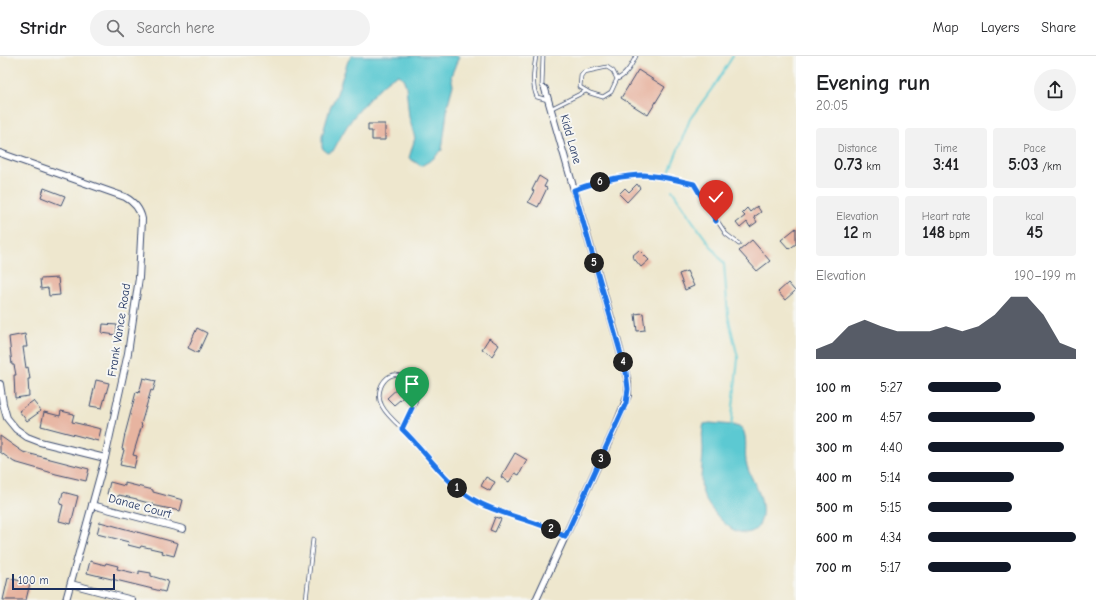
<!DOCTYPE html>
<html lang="en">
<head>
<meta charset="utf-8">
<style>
  :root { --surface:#fff; --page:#f2f2f2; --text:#202124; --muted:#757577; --line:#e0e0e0; --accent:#111827 }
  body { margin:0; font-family:"Comic Neue",sans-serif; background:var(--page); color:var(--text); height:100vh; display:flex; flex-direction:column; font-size:15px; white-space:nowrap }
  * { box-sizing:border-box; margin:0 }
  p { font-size:13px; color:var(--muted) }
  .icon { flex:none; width:22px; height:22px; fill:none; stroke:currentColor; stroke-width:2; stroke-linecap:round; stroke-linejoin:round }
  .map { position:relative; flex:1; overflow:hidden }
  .panel { display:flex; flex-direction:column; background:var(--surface); width:300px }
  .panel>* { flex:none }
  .scale { position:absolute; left:12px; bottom:10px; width:103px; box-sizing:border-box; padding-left:4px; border:2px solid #1b2f5e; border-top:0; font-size:11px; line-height:14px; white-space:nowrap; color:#1b2f5e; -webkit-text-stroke:3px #f6f6f2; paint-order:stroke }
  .pin { position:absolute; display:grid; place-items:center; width:34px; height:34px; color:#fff; margin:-41px -17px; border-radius:50% 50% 50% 0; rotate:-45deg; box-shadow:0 0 4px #0007 }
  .pin .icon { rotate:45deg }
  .km { position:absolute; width:20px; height:20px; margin:-10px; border-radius:50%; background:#222; color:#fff; font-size:11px; line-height:20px; text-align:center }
  .round { display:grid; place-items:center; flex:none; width:42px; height:42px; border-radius:21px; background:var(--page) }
  .summary { display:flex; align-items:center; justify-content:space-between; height:68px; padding:0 20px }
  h1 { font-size:22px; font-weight:600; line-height:30px }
  .stats { display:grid; grid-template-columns:repeat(3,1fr); gap:6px; height:68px; padding:4px 20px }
  .stats div { display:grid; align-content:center; border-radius:4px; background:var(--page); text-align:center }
  .stats b { font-size:17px; font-weight:600 }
  .stats small { font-size:11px; font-weight:400 }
  .stats p { font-size:11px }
  .chart { height:112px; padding:8px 20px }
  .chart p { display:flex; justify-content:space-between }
  .chart svg { width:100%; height:72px; margin-top:4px; fill:var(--accent); opacity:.7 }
  ul { padding:0 20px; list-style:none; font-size:13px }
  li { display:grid; grid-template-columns:64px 48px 1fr; align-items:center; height:30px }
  li i { height:10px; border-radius:5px; background:var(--accent) }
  header { display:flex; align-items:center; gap:24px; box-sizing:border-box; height:56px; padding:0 20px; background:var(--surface); border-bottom:1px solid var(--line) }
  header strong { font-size:19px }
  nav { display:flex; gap:22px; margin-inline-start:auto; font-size:14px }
  .search { width:280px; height:36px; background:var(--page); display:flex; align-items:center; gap:10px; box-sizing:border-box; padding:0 14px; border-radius:22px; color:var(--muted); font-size:15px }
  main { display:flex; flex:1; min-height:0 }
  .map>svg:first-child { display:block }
  .water { fill:#5cc9d2; stroke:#3c7c98 }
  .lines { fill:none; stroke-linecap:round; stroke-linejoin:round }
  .stream { stroke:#5cc9d2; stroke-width:2 }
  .building { fill:#e7b4a0 }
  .service-casing { stroke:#3b4b6f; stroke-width:4.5 }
  .minor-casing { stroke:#3b4b6f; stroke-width:8 }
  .service { stroke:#fff; stroke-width:3 }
  .minor { stroke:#fff; stroke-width:6 }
  .route-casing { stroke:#fff; stroke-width:8 }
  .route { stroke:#1a73e8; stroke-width:5 }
  .labels { text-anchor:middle; stroke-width:4; stroke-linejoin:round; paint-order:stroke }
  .street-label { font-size:12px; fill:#1b2f5e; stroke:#f6f6f2 }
</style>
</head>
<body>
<header>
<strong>Stridr</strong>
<div class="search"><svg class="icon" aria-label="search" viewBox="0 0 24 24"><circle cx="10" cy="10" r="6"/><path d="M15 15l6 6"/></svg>Search here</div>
<nav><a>Map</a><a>Layers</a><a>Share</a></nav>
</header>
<main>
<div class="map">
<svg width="796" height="544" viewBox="0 0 796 544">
  <rect width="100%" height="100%" fill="#f6f6f2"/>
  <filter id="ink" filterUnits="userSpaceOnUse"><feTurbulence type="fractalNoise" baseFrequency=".025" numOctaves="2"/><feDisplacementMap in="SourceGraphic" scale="8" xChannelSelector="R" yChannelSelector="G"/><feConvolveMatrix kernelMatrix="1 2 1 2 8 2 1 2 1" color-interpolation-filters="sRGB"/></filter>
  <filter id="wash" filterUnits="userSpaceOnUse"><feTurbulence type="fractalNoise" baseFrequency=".012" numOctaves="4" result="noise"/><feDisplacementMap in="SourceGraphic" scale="16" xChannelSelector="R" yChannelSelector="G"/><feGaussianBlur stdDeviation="0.9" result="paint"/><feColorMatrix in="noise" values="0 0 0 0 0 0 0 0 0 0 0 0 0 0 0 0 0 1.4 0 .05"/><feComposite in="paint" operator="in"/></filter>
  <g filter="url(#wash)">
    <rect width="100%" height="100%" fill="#eee7ce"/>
    <g class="water">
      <path d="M352 0H459L451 20 453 29 448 48 442 94 433 103 421 110 409 102 415 82 409 61 406 30 403 22 399 19C388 19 360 53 352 63 345 72 339 84 333 95L328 97 322 92V80L330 52 336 40 348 5Z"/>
      <path d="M710 367 732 369 742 372C749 383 743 398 747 410 751 424 761 435 762 450 764 469 754 483 734 474 724 469 708 451 704 440 698 427 703 409 703 395 703 385 701 378 704 368Z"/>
    </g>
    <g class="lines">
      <g class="stream">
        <polyline points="670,114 690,63 716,27 733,0"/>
        <polyline points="672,134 694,167 724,208 728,260 738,302 731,371"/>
      </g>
    </g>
    <g id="blocks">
      <g class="building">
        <polygon points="638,14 665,31 648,59 621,42"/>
        <polygon points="368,68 385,68 385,84 372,84 372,75 368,75"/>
        <polygon points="539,120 547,125 544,131 547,132 538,151 528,146 534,135 532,134"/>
        <polygon points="637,128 640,132 627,146 619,138 625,132 629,136"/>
        <polygon points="44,132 65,140 61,149 41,141"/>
        <polygon points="757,150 761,156 754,161 757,166 750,171 747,166 740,172 736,167 745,160 742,157 747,152 750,156"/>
        <polygon points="796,172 796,188 789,193 781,184"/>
        <polygon points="752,184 770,205 757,215 739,195"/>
        <polygon points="639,194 649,204 641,211 632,200"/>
        <polygon points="687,215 694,230 685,234 679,218"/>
        <polygon points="58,222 60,239 49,240 48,232 41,233 40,223"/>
        <polygon points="788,227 795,235 785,244 778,236"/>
        <polygon points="643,257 645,274 637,275 635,258"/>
        <polygon points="103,268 117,269 116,279 102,277"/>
        <polygon points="197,272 207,277 198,297 188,292"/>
        <polygon points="25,278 27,291 23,291 26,312 28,311 30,323 28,323 29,340 15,342 14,319 16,319 14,309 12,309 9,281"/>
        <polygon points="489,282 499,289 492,300 482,293"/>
        <polygon points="143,322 156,325 153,335 151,334 141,368 142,369 133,399 137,400 134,412 120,409 124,394 122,393 125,378 136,336 139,337"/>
        <polygon points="96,324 109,327 102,352 90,350"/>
        <polygon points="400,330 407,338 394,349 387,342"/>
        <polygon points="33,345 41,355 27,365 19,355"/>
        <polygon points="61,355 74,358 72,366 101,373 98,385 41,370 44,356 60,360"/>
        <polygon points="0,380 23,396 89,413 86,425 56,418 14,406 0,396"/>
        <polygon points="515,397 527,404 519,419 515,417 509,426 501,421"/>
        <polygon points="486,421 495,426 490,435 481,430"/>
        <polygon points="110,426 125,430 125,427 153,434 153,436 183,444 180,455 152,449 153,448 137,444 137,443 119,439 118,441 107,438"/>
        <polygon points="63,436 78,440 71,468 59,465 63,449 60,448"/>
        <polygon points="495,461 501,463 495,476 490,474"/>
        <polygon points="100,466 178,487 174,500 162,497 163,495 141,490 140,492 128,489 129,486 97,478"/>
        <polygon points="90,505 105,509 106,507 118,510 117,513 139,518 139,515 151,517 151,520 168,525 165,536 87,517"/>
        <polygon points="8,522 30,527 26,544 3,544"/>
      </g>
    </g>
  </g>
  <g filter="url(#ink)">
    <use href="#blocks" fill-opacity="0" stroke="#3b4b6f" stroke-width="1"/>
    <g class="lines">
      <g class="service-casing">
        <g id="service">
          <path d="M536 0C534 13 531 28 537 41L548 44"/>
          <polyline points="543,0 542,30 545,33"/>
          <path d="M617 23 613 15 607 11 584 16 581 20 580 31 590 37 603 41 611 36 617 23C626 20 632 8 636 0"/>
          <polyline points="550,53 586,35"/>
          <path d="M574 134C596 126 620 119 644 119 661 120 677 124 693 128L726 178 739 188"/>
          <path d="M402 373C406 365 416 350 416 342 416 336 411 331 407 326 402 319 394 316 387 322 379 329 377 341 382 350 388 362 404 373 413 383 433 404 449 431 475 445 503 460 539 464 565 481"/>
          <polyline points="306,544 313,483"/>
        </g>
      </g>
      <g class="minor-casing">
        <g id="minor">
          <path d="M0 97 125 141C134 146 140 153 142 163L139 222 128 297 105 402 66 544"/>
          <polyline points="0,328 3,348 7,362 16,373 27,381 40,386 105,402"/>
          <polyline points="92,449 183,473"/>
          <polyline points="71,528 132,544"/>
          <polyline points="536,544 614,374 628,339 628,326 617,283 545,33"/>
        </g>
      </g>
      <use href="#service" class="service"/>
      <use href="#minor" class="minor"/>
    </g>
  </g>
  <g class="lines" filter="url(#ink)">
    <g class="route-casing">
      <path id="route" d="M412 352 402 373C426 396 445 427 474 444 502 461 538 463 565 481L626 347 628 333 626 316 574 134C596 126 621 119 644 119 661 120 678 124 694 128L716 165"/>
    </g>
    <use href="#route" class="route"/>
  </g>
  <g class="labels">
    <g class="street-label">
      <text transform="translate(571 83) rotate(74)" y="4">Kidd Lane</text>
      <text transform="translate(119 274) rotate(-81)" y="4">Frank Vance Road</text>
      <text transform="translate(140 450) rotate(15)" y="4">Danae Court</text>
    </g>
  </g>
</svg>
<div class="scale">100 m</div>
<div class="pin" style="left:412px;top:352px;background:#1e9e55"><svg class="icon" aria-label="arrive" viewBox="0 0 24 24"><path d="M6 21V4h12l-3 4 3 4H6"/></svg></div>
<div class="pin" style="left:716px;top:165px;background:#d93025"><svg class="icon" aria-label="check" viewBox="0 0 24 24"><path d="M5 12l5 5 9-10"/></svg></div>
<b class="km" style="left:457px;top:432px">1</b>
<b class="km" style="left:551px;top:473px">2</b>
<b class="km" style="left:601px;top:403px">3</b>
<b class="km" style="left:623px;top:306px">4</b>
<b class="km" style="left:594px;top:207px">5</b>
<b class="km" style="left:600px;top:126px">6</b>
</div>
<section class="panel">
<div class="summary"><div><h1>Evening run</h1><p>20:05</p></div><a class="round"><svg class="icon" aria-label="share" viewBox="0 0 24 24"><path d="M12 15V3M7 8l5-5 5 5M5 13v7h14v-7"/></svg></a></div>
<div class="stats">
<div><p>Distance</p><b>0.73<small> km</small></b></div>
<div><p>Time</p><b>3:41</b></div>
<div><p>Pace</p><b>5:03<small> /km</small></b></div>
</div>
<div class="stats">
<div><p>Elevation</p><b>12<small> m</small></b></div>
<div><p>Heart rate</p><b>148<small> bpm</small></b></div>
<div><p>kcal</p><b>45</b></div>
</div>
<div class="chart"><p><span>Elevation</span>190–199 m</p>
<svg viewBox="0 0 160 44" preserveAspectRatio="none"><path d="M0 44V38L10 34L20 24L30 20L40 24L50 27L60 27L70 27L80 24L90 27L100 24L110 17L120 6L130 6L140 17L150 34L160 38V44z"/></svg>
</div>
<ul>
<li><b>100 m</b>5:27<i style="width:49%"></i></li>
<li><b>200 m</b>4:57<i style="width:72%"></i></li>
<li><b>300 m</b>4:40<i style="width:92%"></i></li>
<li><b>400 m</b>5:14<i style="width:58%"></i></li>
<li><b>500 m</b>5:15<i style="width:57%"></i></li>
<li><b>600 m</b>4:34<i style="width:100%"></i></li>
<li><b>700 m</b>5:17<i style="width:56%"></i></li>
</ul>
</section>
</main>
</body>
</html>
